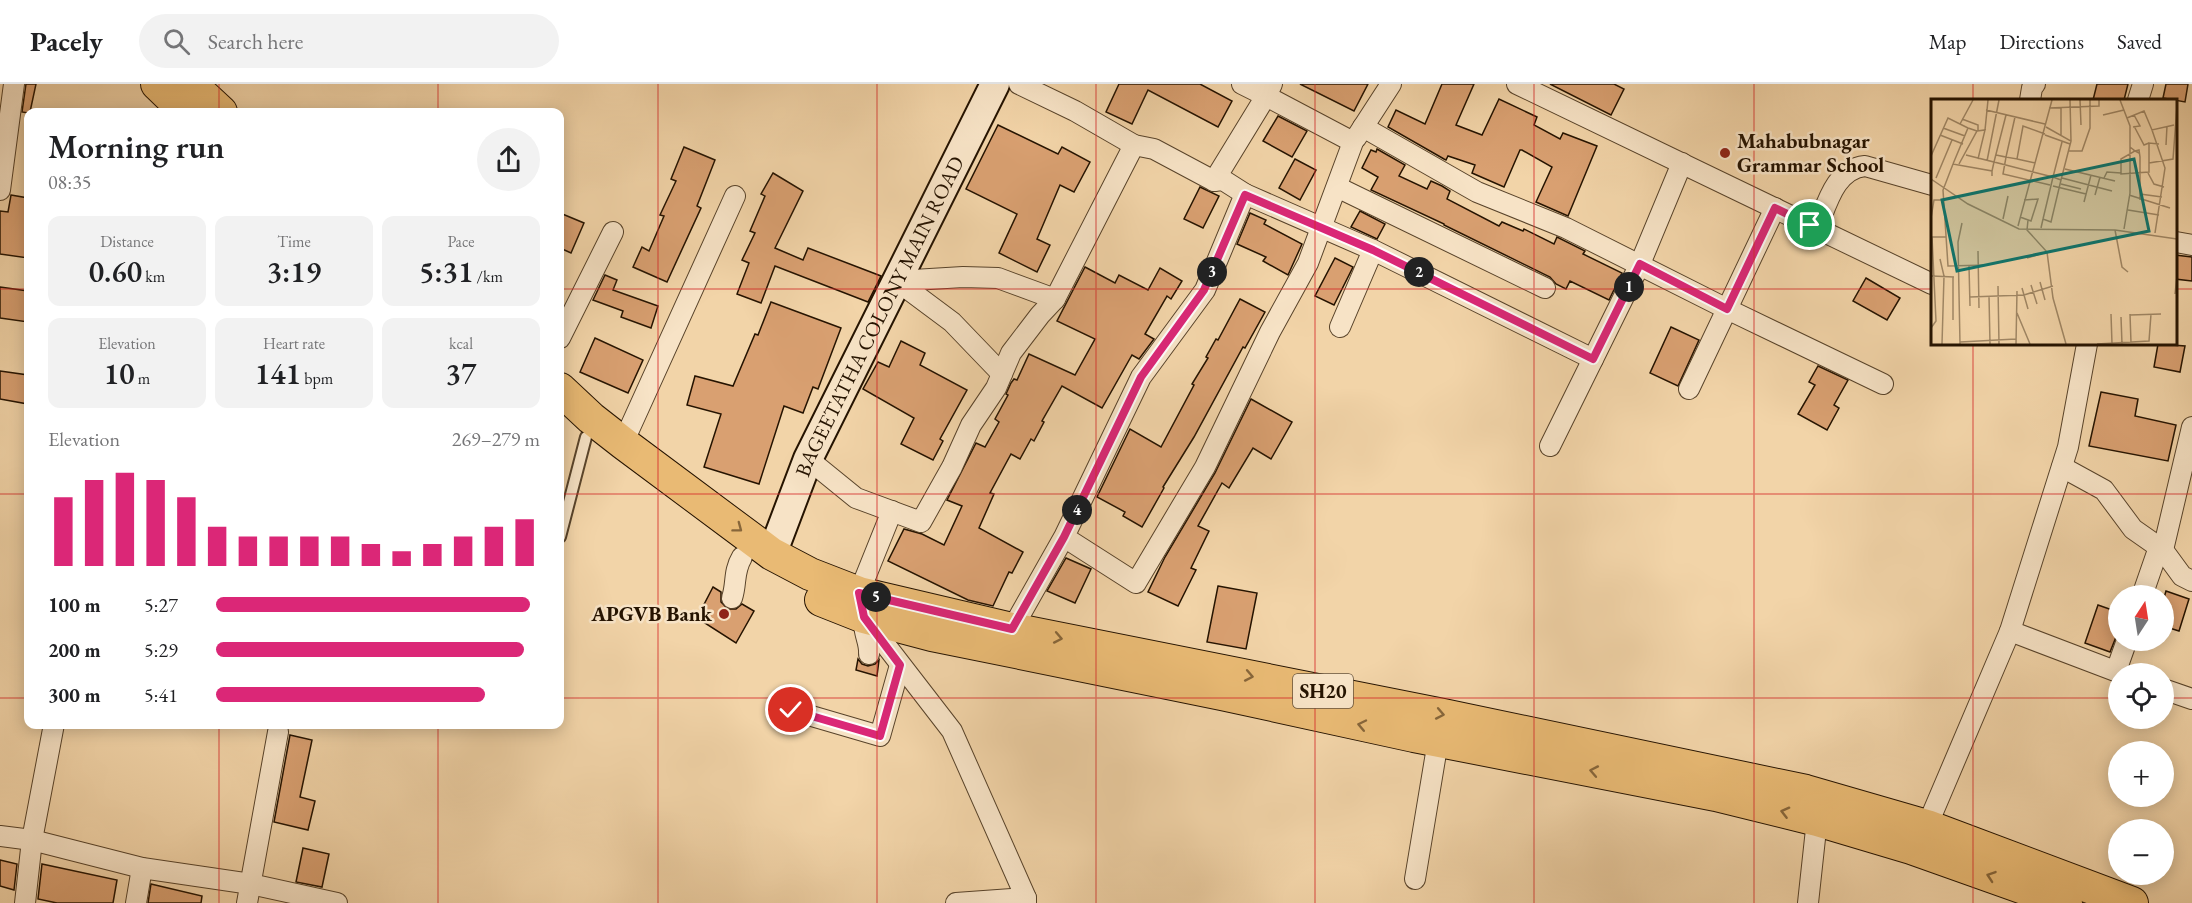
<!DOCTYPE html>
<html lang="en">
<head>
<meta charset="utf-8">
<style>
  :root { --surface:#fff; --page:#f2f2f2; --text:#202124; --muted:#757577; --line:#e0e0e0; --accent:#db2777 }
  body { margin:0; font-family:"EB Garamond",serif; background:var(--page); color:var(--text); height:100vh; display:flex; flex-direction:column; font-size:22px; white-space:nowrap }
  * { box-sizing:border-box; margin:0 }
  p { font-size:20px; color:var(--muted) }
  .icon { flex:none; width:33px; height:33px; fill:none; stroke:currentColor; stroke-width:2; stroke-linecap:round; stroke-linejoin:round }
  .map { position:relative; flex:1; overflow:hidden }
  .drawer { position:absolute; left:24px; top:24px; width:540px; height:621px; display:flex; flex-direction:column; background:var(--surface); border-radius:12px; box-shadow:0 3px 15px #0003 }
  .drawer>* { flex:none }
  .needle { width:39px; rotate:12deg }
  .buttons { position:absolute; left:2108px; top:501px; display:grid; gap:12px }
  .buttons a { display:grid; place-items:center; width:66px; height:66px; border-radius:50%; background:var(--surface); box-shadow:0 3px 15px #0003; font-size:30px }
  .pin { position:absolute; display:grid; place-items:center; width:51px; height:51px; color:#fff; margin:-26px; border:3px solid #fff; border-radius:50%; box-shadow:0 2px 6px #0007 }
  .km { position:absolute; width:30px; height:30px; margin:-15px; border-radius:50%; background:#222; color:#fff; font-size:16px; line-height:30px; text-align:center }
  .round { display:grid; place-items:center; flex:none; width:63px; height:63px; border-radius:32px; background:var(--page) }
  .head { display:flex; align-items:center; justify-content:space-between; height:102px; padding:0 24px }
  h1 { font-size:33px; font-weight:600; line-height:45px }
  .metrics { display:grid; grid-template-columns:repeat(3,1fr); gap:9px; height:102px; padding:6px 24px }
  .metrics div { display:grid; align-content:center; border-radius:12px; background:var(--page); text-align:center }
  .metrics b { font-size:30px; font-weight:600 }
  .metrics small { font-size:16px; font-weight:400 }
  .metrics p { font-size:16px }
  .chart { height:168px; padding:12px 24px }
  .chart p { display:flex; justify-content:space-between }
  .chart svg { width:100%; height:108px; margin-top:6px; stroke:var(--accent); stroke-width:6 }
  ul { padding:0 24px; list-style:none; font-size:20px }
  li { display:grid; grid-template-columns:96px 72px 1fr; align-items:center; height:45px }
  li i { height:15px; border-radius:8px; background:var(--accent) }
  header { display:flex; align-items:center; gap:36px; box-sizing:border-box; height:84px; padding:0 30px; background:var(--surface); border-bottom:2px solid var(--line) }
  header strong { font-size:28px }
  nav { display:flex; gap:33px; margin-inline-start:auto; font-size:21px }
  .search { width:420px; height:54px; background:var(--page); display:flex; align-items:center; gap:15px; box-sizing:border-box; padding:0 21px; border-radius:33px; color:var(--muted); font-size:22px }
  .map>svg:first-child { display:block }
  .building { fill:#d9a071; stroke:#251300; stroke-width:1.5 }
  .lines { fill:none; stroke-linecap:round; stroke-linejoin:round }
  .lane-casing { stroke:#58432a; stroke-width:14 }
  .street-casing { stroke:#58432a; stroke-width:22 }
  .secondary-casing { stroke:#251300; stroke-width:32 }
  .primary-casing { stroke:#251300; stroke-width:34 }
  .lane { stroke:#f7e3c6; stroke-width:10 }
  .street { stroke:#f7e3c6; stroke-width:20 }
  .secondary { stroke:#f7e3c6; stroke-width:28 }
  .primary { stroke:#e9ba74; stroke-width:32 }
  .oneway { stroke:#87663a }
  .route-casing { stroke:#fff; stroke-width:12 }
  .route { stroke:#db2777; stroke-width:8 }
  .grid { fill:none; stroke:#d62828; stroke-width:1.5; stroke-opacity:0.55 }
  .poi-dot { fill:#8f2418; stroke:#f7e3c6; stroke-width:2 }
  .labels { text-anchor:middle; stroke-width:5; stroke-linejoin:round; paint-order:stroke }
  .shield { fill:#f7e3c6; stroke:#64513b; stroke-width:1.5 }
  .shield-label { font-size:20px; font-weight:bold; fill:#251300 }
  .poi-label { font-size:21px; font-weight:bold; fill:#251300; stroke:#f7e3c6; text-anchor:start }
  .street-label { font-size:21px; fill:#251300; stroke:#f7e3c6 }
  .inset-road { fill:none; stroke:#a08765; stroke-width:1.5 }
  .view { fill:#0f766e; fill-opacity:0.15; stroke:#0f766e; stroke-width:3 }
  .inset-edge { fill:none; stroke:#251300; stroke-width:3 }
</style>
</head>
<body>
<header>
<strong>Pacely</strong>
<div class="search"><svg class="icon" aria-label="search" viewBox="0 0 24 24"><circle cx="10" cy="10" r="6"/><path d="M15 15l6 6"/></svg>Search here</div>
<nav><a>Map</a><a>Directions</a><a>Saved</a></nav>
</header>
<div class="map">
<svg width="2192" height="819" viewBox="0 0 2192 819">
  <rect width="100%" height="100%" fill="#f2d4a8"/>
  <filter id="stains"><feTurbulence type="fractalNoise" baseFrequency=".00333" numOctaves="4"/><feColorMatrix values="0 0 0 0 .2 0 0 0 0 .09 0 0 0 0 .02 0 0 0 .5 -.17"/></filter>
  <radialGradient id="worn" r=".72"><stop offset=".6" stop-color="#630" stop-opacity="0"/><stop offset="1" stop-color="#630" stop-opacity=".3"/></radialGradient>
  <g class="building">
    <polygon points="26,0 36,0 30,28 28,29 22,28"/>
    <polygon points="1119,0 1200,0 1232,17 1218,43 1148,6 1132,40 1106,28"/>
    <polygon points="1300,0 1368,0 1354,27"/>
    <polygon points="1442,0 1474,0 1456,41 1482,51 1499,15 1537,33 1534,41 1560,55 1563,49 1597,62 1568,132 1536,118 1552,83 1522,66 1520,66 1504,103 1472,89 1475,81 1448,72 1446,76 1444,75 1388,43 1396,26 1425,40"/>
    <polygon points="1550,0 1614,0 1624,5 1611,31"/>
    <polygon points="2097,0 2128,0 2124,16 2093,16"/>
    <polygon points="2166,0 2188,0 2185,18 2163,14"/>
    <polygon points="1278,32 1307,47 1292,73 1263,57"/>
    <polygon points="998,41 1058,70 1062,63 1090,78 1074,108 1060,101 1037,155 1050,161 1037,188 999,169 1017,130 966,105"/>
    <polygon points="684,63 715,76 697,122 701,124 667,198 633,183 642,163 649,167 664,132 660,131 676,97 671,95"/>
    <polygon points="1377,65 1405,81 1399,92 1427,105 1431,97 1442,102 1450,107 1447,115 1499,142 1502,138 1523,147 1524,145 1554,160 1557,153 1585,167 1583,170 1622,189 1609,216 1570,197 1566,205 1556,200 1550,193 1444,141 1444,140 1371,106 1378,93 1362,84 1371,66 1376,68"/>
    <polygon points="1295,75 1316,86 1300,116 1279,104"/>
    <polygon points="773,89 803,107 775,164 803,176 808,164 881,192 868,218 775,182 761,219 737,210 749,179 742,176 755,149 750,147 765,112 761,110"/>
    <polygon points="1200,103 1219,112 1203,144 1184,135"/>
    <polygon points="11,111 28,114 28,174 0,170 0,127 8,128"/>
    <polygon points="1360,127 1385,140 1377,155 1351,143"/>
    <polygon points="560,129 584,139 571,169 560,164"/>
    <polygon points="1250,129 1266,136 1264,140 1302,160 1288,191 1263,177 1266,173 1237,160"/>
    <polygon points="2175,171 2192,173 2192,197 2175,195"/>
    <polygon points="1335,174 1353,183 1334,221 1315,212"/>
    <polygon points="1085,183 1115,199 1119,191 1148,206 1160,184 1182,197 1171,215 1167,212 1145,250 1154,255 1139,275 1132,271 1102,324 1062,302 1042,337 1044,338 1034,357 1031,355 1020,375 1011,370 990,409 994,410 979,444 1023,468 1012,489 1009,488 993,522 968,516 888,477 904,445 922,450 944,461 962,422 947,416 976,359 985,363 999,338 995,335 1008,311 1006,310 1011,299 1014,295 1017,296 1029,270 1075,291 1095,255 1057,237"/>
    <polygon points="605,191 617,196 613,206 658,222 651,244 621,233 623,227 593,216"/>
    <polygon points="1866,194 1900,214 1887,236 1853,217"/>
    <polygon points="0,203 28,207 28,238 0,234"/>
    <polygon points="1240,215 1265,228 1245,264 1243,263 1194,353 1163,403 1164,404 1142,443 1123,432 1125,428 1097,413 1130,345 1161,363 1194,301 1192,300 1208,274 1206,273 1216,255 1218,256"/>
    <polygon points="771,218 841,244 818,305 813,303 803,329 784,322 759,400 704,383 721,330 687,321 695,292 733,302 755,250 758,251"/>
    <polygon points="1671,243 1699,256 1678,302 1650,289"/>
    <polygon points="595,254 643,276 628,309 580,288"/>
    <polygon points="901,257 925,269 920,281 967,306 940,355 943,357 933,376 901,360 914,334 863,305 878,278 889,283"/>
    <polygon points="2158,260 2185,262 2180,288 2154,283"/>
    <polygon points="1818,282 1848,296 1834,321 1839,324 1827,346 1798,330 1815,301 1809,298"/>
    <polygon points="0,287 28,291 28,320 0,315"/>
    <polygon points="2101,308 2138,315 2135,332 2176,341 2168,377 2089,362"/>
    <polygon points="1251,315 1292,338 1271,375 1253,364 1229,404 1222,399 1198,442 1209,447 1191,484 1196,486 1178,522 1148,508 1165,473 1215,389"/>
    <polygon points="1066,474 1091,485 1075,519 1047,507"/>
    <polygon points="1218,502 1257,509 1246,565 1207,558"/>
    <polygon points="713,503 721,508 721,518 728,525 736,525 742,520 754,527 736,559 697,534"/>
    <polygon points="2166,507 2189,515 2179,547 2163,542 2163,517"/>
    <polygon points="2098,521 2118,528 2118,548 2110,568 2085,559"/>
    <polygon points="858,575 862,580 868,582 875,580 879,576 877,592 856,586"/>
    <polygon points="290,651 312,656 300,713 315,717 308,746 274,738"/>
    <polygon points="303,764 329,770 322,803 296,798"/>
    <polygon points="0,776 17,780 14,806 0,802"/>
    <polygon points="42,780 117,796 113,819 57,819 38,815"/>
    <polygon points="151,800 202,812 201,819 148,819"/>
  </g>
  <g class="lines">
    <g class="lane-casing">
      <polyline id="lane" points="560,453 586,353"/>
    </g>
    <g class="street-casing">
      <g id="street">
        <polyline points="1019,0 1075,27 1134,61 1154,65 1214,97"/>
        <polyline points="1242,0 1266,12 1272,0"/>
        <polyline points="1517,0 1932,200"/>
        <polyline points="2030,16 2032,4 2035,0"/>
        <polyline points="2138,16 2143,0"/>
        <polyline points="1363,43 1477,108 1566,144 1727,225 1883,300"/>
        <polyline points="1356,54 1391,0"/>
        <polyline points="1337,103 1545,204"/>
        <polyline points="0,106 14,0"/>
        <polyline points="1245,110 1373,166 1593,275"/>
        <path d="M1817 144C1827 120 1835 85 1865 82L1932 101"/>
        <polyline points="2176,158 2192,161"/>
        <polyline points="897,197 952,238 1002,290"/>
        <polyline points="1055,215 1134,61"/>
        <polyline points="1340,243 1373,166"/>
        <polyline points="560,254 613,148"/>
        <polyline points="1689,305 1775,124"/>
        <polyline points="623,359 735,112"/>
        <polyline points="1550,362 1640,180 1682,79"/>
        <polyline points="808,375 856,414 921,438 952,383 971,341 996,304 1011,269 1040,231 1055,215 998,194 963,193 897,197"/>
        <polyline points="2062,383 2104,406 2133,445 2163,466 2182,492 2192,497"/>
        <polyline points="892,427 859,509 864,533 952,647 1026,814 1026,819"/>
        <polyline points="2163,466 2192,343"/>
        <polyline points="2142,512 2159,463"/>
        <path d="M732 514C737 499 733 488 742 473"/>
        <path d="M864 539C864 551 870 559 869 570"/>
        <polyline points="1012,545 1064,453 1136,499 1205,383 1270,248 1308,179 1353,58 1266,12 1214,97 1223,96 1245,110 1205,206 1141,293 1064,453"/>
        <polyline points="2010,547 2123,590"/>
        <polyline points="2116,587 2127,556"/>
        <polyline points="2163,605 2192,615"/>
        <polyline points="791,626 880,652 900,581"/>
        <polyline points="1927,742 2010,547 2068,363 2087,260"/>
        <polyline points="0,752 32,756 142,784 251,800 337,819"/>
        <polyline points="1415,795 1438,657"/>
        <polyline points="25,819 32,756 54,640"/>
        <polyline points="136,819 142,784"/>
        <polyline points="247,819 278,648"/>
        <polyline points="956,819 1026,814"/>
        <polyline points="1808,819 1817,736"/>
      </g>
    </g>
    <g class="secondary-casing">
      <g id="secondary">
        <path id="s1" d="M772 470 808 375 995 0"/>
      </g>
    </g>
    <g class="primary-casing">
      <g id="primary">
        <polyline points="157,0 186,28"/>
        <polyline points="191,0 221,28"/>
        <polyline points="560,305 591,334 623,359 772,470 810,490 859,509 1012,545 1443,631 1806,707 1927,742 2132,819"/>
        <polyline points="821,516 864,533 932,551 1222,610 1414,652 1716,711 1817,736 1911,764 2066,819"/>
      </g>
    </g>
    <use href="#lane" class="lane"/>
    <use href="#street" class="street"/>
    <use href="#secondary" class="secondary"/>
    <use href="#primary" class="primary"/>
  </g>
  <defs><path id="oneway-chevron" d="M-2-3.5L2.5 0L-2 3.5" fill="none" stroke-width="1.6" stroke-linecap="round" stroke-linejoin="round" transform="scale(1.5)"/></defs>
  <g class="oneway">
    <use href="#oneway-chevron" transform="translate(738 444) rotate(37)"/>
    <use href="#oneway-chevron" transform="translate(1058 554) rotate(11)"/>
    <use href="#oneway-chevron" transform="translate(1249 592) rotate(11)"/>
    <use href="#oneway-chevron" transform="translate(1440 630) rotate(11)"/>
    <use href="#oneway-chevron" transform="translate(1362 641) rotate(-168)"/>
    <use href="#oneway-chevron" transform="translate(1594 687) rotate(-169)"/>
    <use href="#oneway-chevron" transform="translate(1785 728) rotate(-166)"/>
    <use href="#oneway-chevron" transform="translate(1991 792) rotate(-161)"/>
  </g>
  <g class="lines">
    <g class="route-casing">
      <polyline id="route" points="791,626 880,652 900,581 864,533 859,509 1012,545 1064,453 1141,293 1204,206 1245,111 1373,166 1593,275 1640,180 1727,225 1775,124 1810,141"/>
    </g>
    <use href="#route" class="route"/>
  </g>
  <path class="grid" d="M219 0V28M438 0V28M658 0V819M877 0V819M1096 0V819M1315 0V819M1534 0V819M1754 0V819M1973 0V16M0 205H28M560 205H1932M2176 205H2192M1973 260V819M0 410H28M560 410H2192M0 614H28M560 614H2118M2163 614H2192M219 640V819M438 640V819"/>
  <g class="poi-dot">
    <circle cx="1725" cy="69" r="6"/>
    <circle cx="724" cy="530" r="6"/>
  </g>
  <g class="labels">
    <rect class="shield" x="1293" y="590" width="60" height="34" rx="4.5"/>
    <g class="shield-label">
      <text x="1323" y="614">SH20</text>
    </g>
    <g class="poi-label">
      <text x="1737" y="64">Mahabubnagar<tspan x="1737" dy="24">Grammar School</tspan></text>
      <text x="712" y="537" text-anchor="end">APGVB Bank</text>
    </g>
    <g class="street-label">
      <text dy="7" stroke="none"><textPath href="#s1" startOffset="261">BAGEETATHA COLONY MAIN ROAD</textPath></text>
    </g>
  </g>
  <g transform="translate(1931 15)">
    <rect width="246" height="246" fill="#f2d4a8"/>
    <path class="inset-road" d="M139 1 140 42M149 1 150 26M189 1 199 27V94L193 130M118 9 168 7V1M55 11 114 25M172 16 193 11M196 19 213 12 221 31 243 26M31 20 47 26V32M29 25 42 1M203 27 213 46 218 44M115 28 140 42 130 81M202 28 209 27 203 16M12 29 34 37M54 31 57 1M221 31 234 69 224 134M114 35 92 27 86 60 75 58 72 75 119 86M9 36 32 45M114 36 139 45M130 37V9M235 46 236 27M199 48 204 52 190 60V75L218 73V44L228 45M138 52H151L159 29V1M208 54 204 52 208 51 209 58V101M35 56 63 63 75 16M65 56 75 58 84 18M0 57 17 19 37 29M86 60 104 64M56 62 68 1M218 64 242 60 246 7M22 65 37 29 46 32M28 65 46 32 54 31 47 60M134 70 184 82M61 72 63 63 122 78 131 43M217 74 223 85 233 88M5 79 21 41M131 79 181 92M173 79 176 73 190 74M0 80 37 105 88 130 184 131 246 140M130 85 150 90M122 87 155 95M209 95 231 98M164 96 169 78M198 96 239 109M153 103 160 76M197 111 228 116M89 118 100 122 107 100 93 101M0 119 3 101H12M72 120 77 97M97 121 96 131 116 153 122 199 135 245M87 127 121 1M110 129 112 120 120 123 130 81 122 78 112 120M184 131 191 168 197 173M47 152 48 209M96 159 116 153M9 160 13 177 11 245M56 166 17 167 12 91 22 65 61 72V77M38 167 39 207M1 177 23 178M22 178V221M109 183 114 201M100 186 106 205M67 187 68 245M91 189 97 210M244 195 246 177M58 197 59 245M39 198 93 196 122 187M86 214 99 245M180 215 181 245M199 215 200 244M199 216 230 215M190 218 191 245M0 229 5 222 1 138H15M29 243 85 240M29 245 27 143 31 124M85 245 86 192M166 245 218 242 220 215"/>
    <path class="view" d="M203 60 218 132 26 172 11 101Z"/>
    <rect width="246" height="246" class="inset-edge"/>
  </g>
  <rect width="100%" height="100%" filter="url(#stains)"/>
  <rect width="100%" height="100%" fill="url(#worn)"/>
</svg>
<div class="buttons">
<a><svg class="needle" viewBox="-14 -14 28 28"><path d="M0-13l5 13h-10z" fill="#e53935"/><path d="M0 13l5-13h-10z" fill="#757577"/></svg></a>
<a><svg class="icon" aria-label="locate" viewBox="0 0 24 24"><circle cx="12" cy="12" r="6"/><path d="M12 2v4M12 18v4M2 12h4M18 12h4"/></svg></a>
<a>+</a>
<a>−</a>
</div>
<div class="pin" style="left:1810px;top:141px;background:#1e9e55"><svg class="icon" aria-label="arrive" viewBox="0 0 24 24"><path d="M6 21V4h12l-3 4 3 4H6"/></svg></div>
<div class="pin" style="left:791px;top:626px;background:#d93025"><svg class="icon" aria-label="check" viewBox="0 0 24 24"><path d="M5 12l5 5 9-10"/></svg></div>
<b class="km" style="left:1629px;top:203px">1</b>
<b class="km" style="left:1419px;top:188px">2</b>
<b class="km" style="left:1212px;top:188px">3</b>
<b class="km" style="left:1077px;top:426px">4</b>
<b class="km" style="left:876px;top:513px">5</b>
<section class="drawer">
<div class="head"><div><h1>Morning run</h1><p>08:35</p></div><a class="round"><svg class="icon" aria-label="share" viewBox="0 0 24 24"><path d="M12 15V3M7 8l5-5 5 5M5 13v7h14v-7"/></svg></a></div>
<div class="metrics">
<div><p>Distance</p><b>0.60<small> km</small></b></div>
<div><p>Time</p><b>3:19</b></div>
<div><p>Pace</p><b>5:31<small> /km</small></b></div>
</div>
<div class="metrics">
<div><p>Elevation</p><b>10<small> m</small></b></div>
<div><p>Heart rate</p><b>141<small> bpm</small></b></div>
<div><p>kcal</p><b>37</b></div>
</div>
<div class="chart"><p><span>Elevation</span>269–279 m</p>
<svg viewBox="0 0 160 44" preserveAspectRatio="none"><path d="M5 44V16M15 44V9M25 44V6M35 44V9M45 44V16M55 44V28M65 44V32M75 44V32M85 44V32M95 44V32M105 44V35M115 44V38M125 44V35M135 44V32M145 44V28M155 44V25"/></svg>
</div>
<ul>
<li><b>100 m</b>5:27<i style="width:97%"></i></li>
<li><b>200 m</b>5:29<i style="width:95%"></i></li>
<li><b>300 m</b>5:41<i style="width:83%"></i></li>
</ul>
</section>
</div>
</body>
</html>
